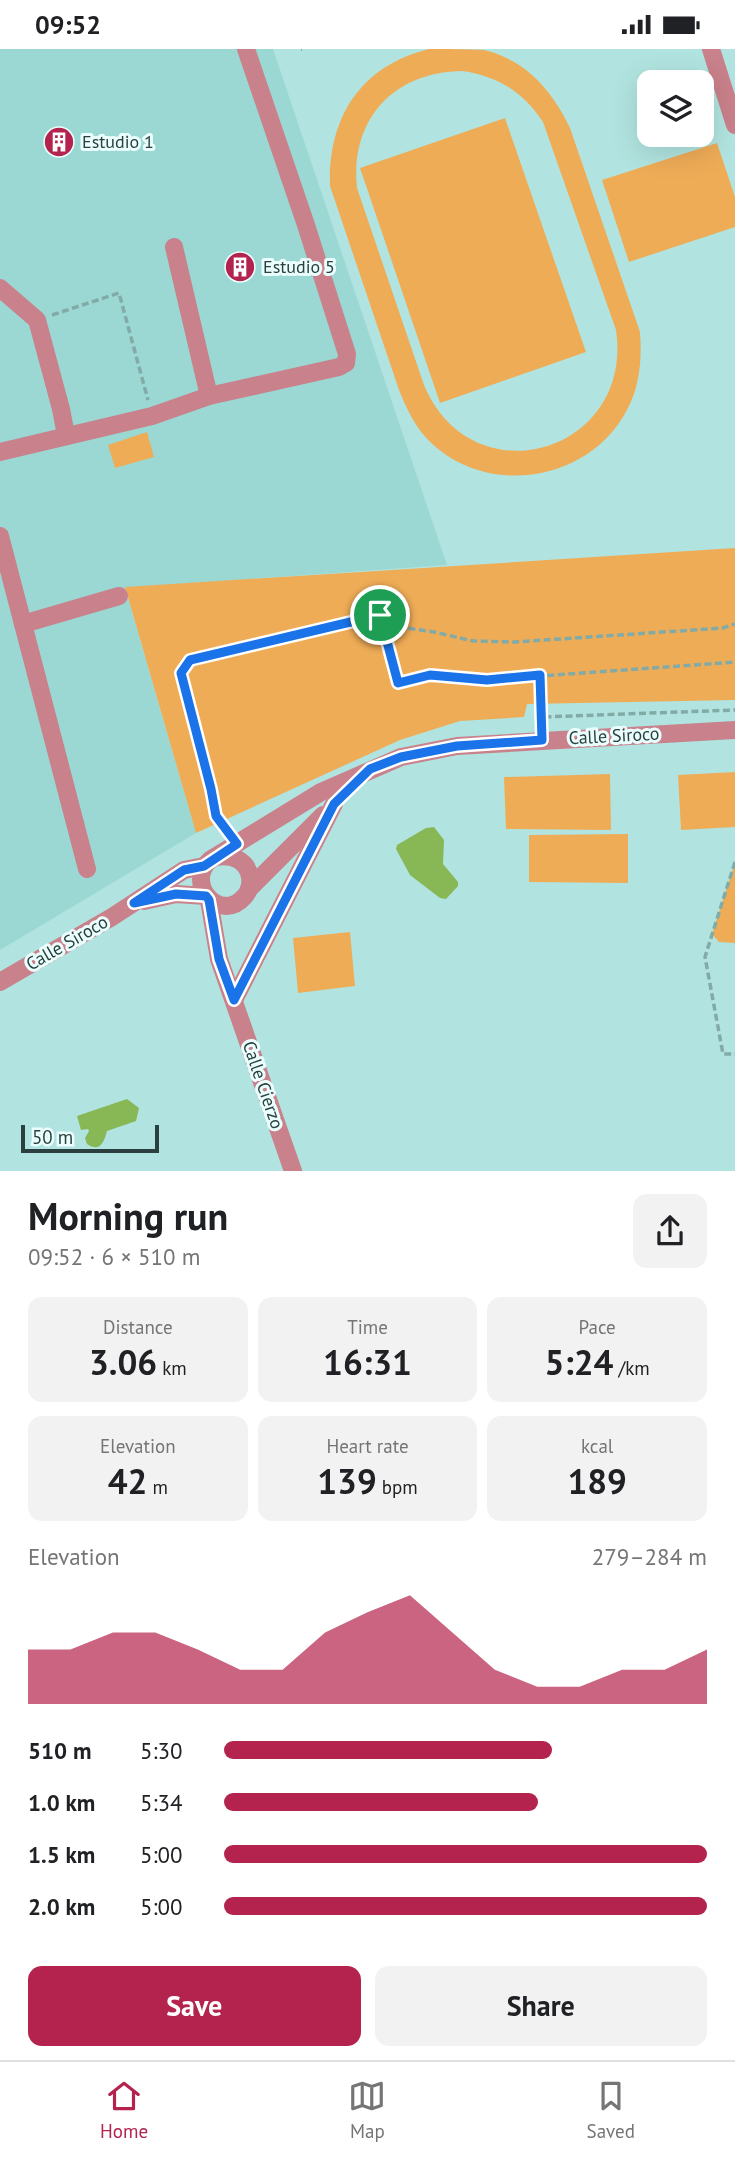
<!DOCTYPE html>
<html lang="en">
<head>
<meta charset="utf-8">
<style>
  :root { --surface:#fff; --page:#f2f2f2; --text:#202124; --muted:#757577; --line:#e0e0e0; --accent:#b4234d }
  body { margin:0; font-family:"PT Sans",sans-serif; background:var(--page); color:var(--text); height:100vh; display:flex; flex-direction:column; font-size:26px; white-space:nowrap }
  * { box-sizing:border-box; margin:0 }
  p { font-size:23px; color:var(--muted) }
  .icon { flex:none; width:38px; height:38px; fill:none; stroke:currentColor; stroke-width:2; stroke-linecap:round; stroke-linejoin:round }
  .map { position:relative; height:1122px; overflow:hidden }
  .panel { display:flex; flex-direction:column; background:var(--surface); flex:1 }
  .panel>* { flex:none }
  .tools { position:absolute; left:637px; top:21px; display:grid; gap:14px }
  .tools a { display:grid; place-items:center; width:77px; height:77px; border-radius:14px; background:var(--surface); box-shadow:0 7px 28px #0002; font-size:35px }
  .scale { position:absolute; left:21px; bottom:18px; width:138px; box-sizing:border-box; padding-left:7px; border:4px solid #2b403e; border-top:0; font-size:19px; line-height:24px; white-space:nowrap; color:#2b403e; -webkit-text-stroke:5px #eafefd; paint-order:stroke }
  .pin { position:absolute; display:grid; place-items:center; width:60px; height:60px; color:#fff; margin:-30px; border:4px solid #fff; border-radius:50%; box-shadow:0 2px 7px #0007 }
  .round { display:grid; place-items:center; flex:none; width:74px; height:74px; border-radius:14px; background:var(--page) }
  .headline { display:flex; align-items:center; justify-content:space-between; height:119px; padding:0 28px }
  h1 { font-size:38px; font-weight:700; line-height:52px }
  .stats { display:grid; grid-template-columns:repeat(3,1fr); gap:10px; height:119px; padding:7px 28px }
  .stats div { display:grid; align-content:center; border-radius:14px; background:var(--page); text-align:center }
  .stats b { font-size:35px; font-weight:700 }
  .stats small { font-size:19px; font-weight:400 }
  .stats p { font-size:19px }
  .chart { height:196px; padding:14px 28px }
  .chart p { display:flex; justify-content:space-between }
  .chart svg { width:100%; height:126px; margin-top:7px; fill:var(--accent); opacity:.7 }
  .cta { display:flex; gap:14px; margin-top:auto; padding:14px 28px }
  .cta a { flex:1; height:80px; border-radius:14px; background:var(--accent); color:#fff; font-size:28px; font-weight:700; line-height:80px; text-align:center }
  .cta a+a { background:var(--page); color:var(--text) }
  ul { padding:0 28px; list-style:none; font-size:23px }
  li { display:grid; grid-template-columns:112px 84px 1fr; align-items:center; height:52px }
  li i { height:18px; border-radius:9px; background:var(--accent) }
  .status { display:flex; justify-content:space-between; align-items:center; height:49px; padding:0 35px; background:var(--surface); direction:ltr }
  .status svg { height:19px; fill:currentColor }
  .tab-bar { display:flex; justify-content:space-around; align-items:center; height:98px; border-top:2px solid var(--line); background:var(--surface); font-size:19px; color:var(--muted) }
  .tab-bar a { display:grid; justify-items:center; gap:4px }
  .tab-bar .active { color:var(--accent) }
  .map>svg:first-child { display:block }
  .built { fill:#9bd8d3 }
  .green { fill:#efac57; fill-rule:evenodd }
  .water { fill:#88b755 }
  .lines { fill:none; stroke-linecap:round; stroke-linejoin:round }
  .path { stroke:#82aaa7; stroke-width:3.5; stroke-dasharray:7 3.5; stroke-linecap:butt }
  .minor { stroke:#c9818b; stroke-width:18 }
  .route-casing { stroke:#fff; stroke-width:14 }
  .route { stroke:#1a73e8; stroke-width:9 }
  .labels { text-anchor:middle; stroke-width:6; stroke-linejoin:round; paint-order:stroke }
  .poi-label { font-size:18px; fill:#2b403e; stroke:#eafefd; text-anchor:start }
  .street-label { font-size:18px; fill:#2b403e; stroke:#eafefd }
</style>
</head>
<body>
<div class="status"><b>09:52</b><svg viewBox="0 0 49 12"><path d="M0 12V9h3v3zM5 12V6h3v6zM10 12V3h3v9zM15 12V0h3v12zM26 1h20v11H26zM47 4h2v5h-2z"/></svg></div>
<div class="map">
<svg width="735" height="1122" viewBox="0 0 735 1122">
  <rect width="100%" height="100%" fill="#b1e4e0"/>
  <polygon class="built" points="0,0 273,0 447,516 125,539 196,784 0,901"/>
  <g class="green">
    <path d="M429 0C446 0 467 0 484 1 526 11 552 41 570 79L640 283C642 310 640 337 627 361 587 437 477 450 422 384 412 371 405 356 399 341L330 137C328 69 360 17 429 0ZM462 22C498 27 523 43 543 73L616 281C634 404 472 451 424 336L357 139C350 71 393 23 462 22Z"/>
    <polygon points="505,69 586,303 440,354 360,119"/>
    <polygon points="717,94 735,148 735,178 629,213 602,131"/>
    <polygon points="147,383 154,408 115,419 108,396"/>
    <polygon points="735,499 735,651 527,655 524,668 460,672 400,691 196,784 125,538"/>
    <polygon points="735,723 735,778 681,781 678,726"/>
    <polygon points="610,725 611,781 506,780 504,728"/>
    <polygon points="628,785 628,834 529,833 529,786"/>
    <polygon points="735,813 735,894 719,893 712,885"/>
    <polygon points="350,883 355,937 298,944 293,889"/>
  </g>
  <g class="water">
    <polygon points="434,778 444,791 443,815 458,833 458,837 446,850 440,849 410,826 396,800 397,796 426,779"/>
    <path d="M127 1050 139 1059 136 1072 107 1082C104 1093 100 1104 87 1095L85 1089 89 1082 88 1080 81 1081 77 1067Z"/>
  </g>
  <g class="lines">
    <g class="path">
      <polyline points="301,0 302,0"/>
      <polyline points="52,266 119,244 148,351"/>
      <polyline points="380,566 407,579 434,583 473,592 515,593 723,579 735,575"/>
      <polyline points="540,626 542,668"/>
      <polyline points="542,676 542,668 735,661"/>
      <polyline points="227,783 216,767 211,740 182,624 189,611 380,566 398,634 430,626 487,631 735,613"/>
      <polyline points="735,813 705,908 723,1005 735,1005"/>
    </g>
    <g class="minor">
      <polyline points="711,0 735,76"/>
      <polyline points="0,239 37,271 61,360 66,386"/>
      <polyline points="209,347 339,318 346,314 347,305 306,176 246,0"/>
      <polyline points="0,403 152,367 209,347 174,198"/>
      <polyline points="0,487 87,820"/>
      <polyline points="23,575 119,547"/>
      <path d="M216 808C232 805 247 811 250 828 251 835 249 843 244 848 220 875 184 834 210 811L321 743 401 708 457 697 735 681"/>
      <polyline points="249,840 323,766"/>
      <polyline points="209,851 219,910 293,1122"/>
      <polyline points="144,852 176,845 206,847"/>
      <polyline points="0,933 112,868 184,821 204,817"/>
      <polyline points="234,951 334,755"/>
    </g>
  </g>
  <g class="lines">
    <g class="route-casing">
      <polygon id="route" points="380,566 398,634 430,626 487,631 540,626 542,691 457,697 401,708 370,720 334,755 234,951 219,910 209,851 206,847 176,845 134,854 184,821 204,817 237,795 216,767 211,740 181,624 190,611"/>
    </g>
    <use href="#route" class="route"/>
  </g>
  <defs>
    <g id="building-disc" transform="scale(1.575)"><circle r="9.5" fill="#b4234d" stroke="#eafefd"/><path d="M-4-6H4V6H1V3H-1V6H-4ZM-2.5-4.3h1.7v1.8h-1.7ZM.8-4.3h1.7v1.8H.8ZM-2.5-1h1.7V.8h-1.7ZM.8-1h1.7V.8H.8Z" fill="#fff"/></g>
  </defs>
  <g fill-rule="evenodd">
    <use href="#building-disc" x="59" y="93"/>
    <use href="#building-disc" x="240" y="218"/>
  </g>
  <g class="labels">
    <g class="poi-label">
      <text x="82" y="99">Estudio 1</text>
      <text x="263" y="224">Estudio 5</text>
    </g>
    <g class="street-label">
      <text transform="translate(614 687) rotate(-3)" y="6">Calle Siroco</text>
      <text transform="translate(67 894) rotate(-30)" y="6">Calle Siroco</text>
      <text transform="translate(263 1036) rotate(71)" y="6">Calle Cierzo</text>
    </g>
  </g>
</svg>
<div class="tools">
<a><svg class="icon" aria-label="layers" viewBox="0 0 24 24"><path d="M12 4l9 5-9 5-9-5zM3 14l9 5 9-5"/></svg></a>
</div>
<div class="scale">50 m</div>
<div class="pin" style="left:380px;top:566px;background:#1e9e55"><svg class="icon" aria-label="arrive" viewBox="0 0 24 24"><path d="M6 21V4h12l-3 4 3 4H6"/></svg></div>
</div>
<section class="panel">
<div class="headline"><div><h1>Morning run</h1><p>09:52 · 6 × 510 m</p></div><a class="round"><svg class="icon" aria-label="share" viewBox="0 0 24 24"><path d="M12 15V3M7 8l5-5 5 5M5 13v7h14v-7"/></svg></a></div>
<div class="stats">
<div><p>Distance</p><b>3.06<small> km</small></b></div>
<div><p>Time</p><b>16:31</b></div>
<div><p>Pace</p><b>5:24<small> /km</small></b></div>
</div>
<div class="stats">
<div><p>Elevation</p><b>42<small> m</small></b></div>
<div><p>Heart rate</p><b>139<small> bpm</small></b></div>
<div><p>kcal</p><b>189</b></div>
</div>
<div class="chart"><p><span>Elevation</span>279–284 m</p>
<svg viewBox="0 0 160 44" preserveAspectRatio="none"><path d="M0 44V25L10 25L20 19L30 19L40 25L50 32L60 32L70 19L80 12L90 6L100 19L110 32L120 38L130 38L140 32L150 32L160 25V44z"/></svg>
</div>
<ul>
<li><b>510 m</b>5:30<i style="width:68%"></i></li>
<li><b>1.0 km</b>5:34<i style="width:65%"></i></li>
<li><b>1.5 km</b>5:00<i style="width:100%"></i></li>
<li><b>2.0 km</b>5:00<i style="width:100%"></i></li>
</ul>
<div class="cta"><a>Save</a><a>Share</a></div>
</section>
<nav class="tab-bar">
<a class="active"><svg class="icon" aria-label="home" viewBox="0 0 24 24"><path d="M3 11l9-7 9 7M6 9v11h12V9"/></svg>Home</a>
<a><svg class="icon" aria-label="map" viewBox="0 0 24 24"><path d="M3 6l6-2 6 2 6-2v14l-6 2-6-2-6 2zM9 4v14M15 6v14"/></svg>Map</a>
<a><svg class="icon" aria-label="saved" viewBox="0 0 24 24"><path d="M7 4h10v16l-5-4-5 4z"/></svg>Saved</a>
</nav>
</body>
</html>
